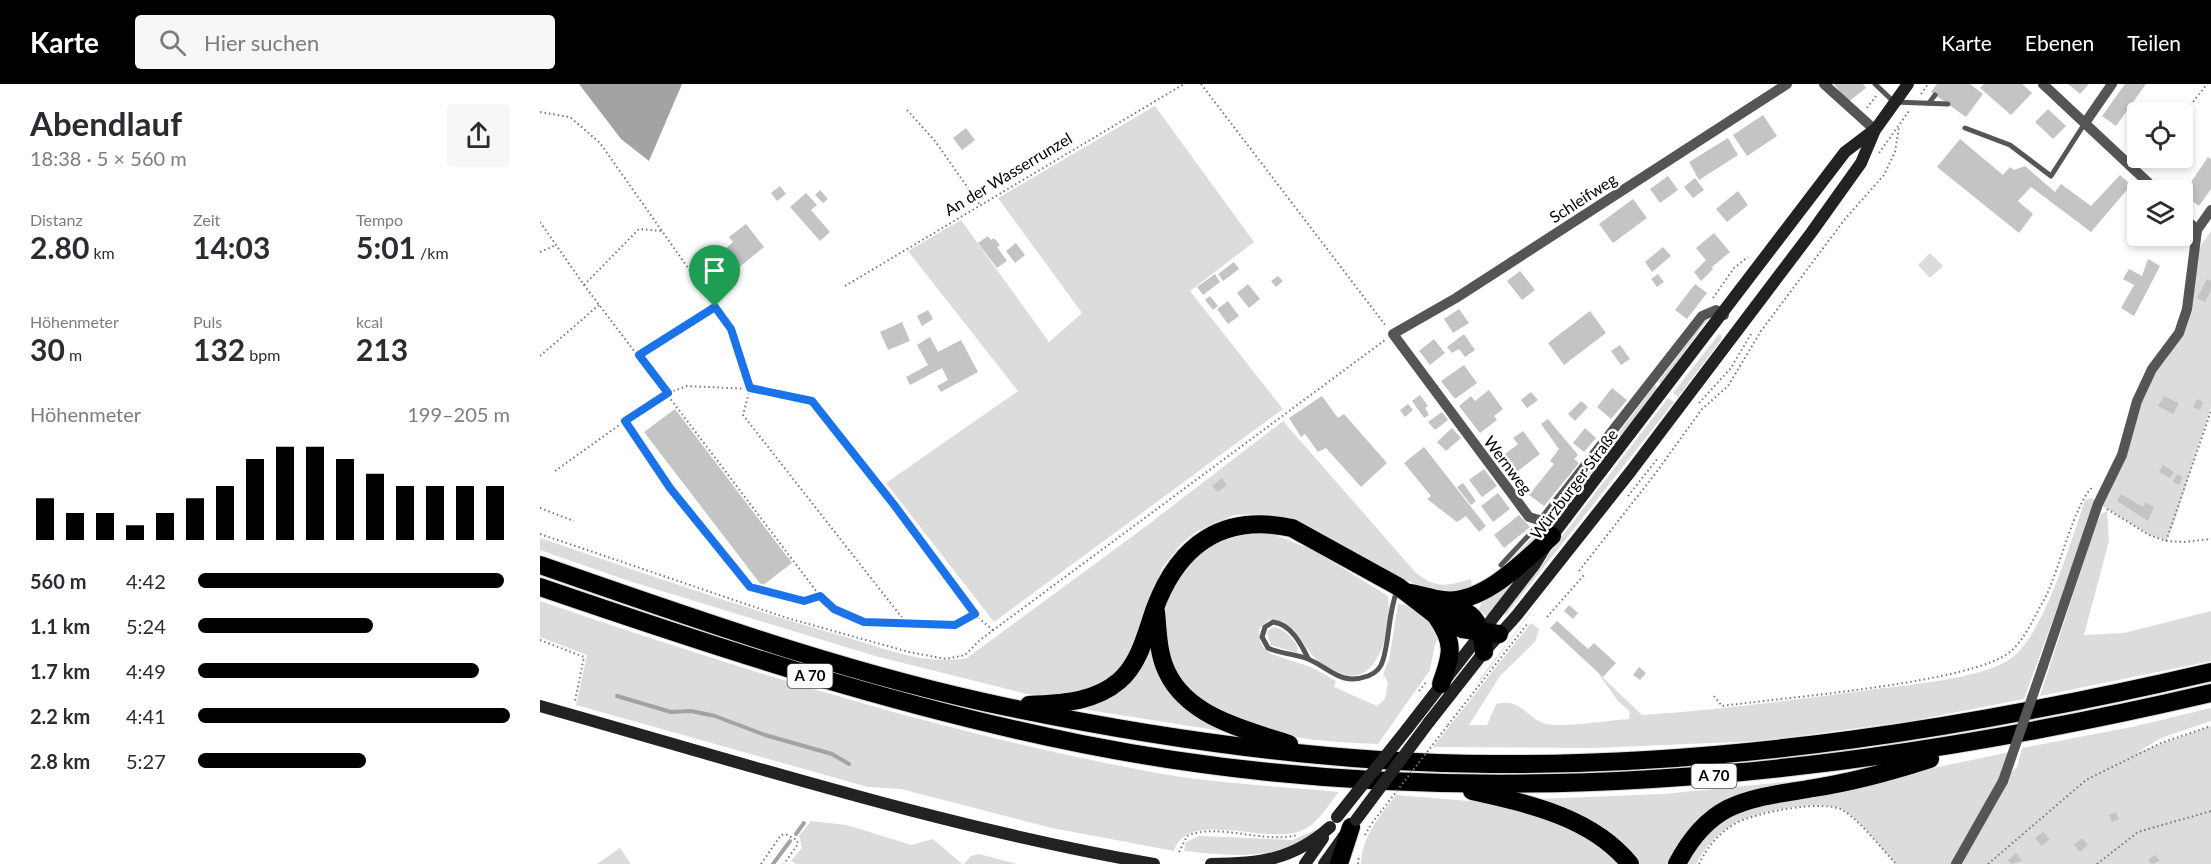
<!DOCTYPE html>
<html lang="de">
<head>
<meta charset="utf-8">
<style>
  :root { --surface:#fff; --page:#f7f7f7; --text:#2b2b33; --muted:#7c7c81; --accent:#000 }
  body { margin:0; font-family:Lato,sans-serif; background:var(--page); color:var(--text); height:100vh; display:flex; flex-direction:column; font-size:22px; white-space:nowrap }
  * { box-sizing:border-box; margin:0 }
  p { font-size:20px; color:var(--muted) }
  .icon { flex:none; width:33px; height:33px; fill:none; stroke:currentColor; stroke-width:2; stroke-linecap:round; stroke-linejoin:round }
  .map { position:relative; flex:1; overflow:hidden }
  .sheet { display:flex; flex-direction:column; background:var(--surface); width:540px }
  .sheet>* { flex:none }
  .tools { position:absolute; left:1587px; top:18px; display:grid; gap:12px }
  .tools a { display:grid; place-items:center; width:66px; height:66px; border-radius:6px; background:var(--surface); box-shadow:0 3px 9px #0003; font-size:30px }
  .pin { position:absolute; display:grid; place-items:center; width:51px; height:51px; color:#fff; margin:-62px -26px; border-radius:50% 50% 50% 0; rotate:-45deg; box-shadow:0 0 6px #0007 }
  .pin .icon { rotate:45deg }
  .round { display:grid; place-items:center; flex:none; width:63px; height:63px; border-radius:6px; background:var(--page) }
  .head { display:flex; align-items:center; justify-content:space-between; height:102px; padding:0 30px }
  h1 { font-size:33px; font-weight:700; line-height:45px }
  .figures { display:grid; grid-template-columns:repeat(3,1fr); gap:9px; height:102px; padding:6px 30px }
  .figures div { display:grid; align-content:center }
  .figures b { font-size:30px; font-weight:700 }
  .figures small { font-size:16px; font-weight:400 }
  .figures p { font-size:16px }
  .chart { height:168px; padding:12px 30px }
  .chart p { display:flex; justify-content:space-between }
  .chart svg { width:100%; height:108px; margin-top:6px; stroke:var(--accent); stroke-width:6 }
  ul { padding:0 30px; list-style:none; font-size:20px }
  li { display:grid; grid-template-columns:96px 72px 1fr; align-items:center; height:45px }
  li i { height:15px; border-radius:8px; background:var(--accent) }
  header { display:flex; align-items:center; gap:36px; box-sizing:border-box; height:84px; padding:0 30px; background:var(--accent); color:#fff }
  header strong { font-size:28px }
  nav { display:flex; gap:33px; margin-inline-start:auto; font-size:21px }
  .search { width:420px; height:54px; background:var(--page); display:flex; align-items:center; gap:15px; box-sizing:border-box; padding:0 21px; border-radius:6px; color:var(--muted); font-size:22px }
  main { display:flex; flex:1; min-height:0 }
  .map>svg:first-child { display:block }
  .green { fill:#dcdcdc }
  .water { fill:#a3a3a3 }
  .lines { fill:none; stroke-linecap:round; stroke-linejoin:round }
  .stream { stroke:#a3a3a3; stroke-width:4 }
  .building { fill:#c4c4c4 }
  .motorway-casing { stroke:#dbdbdb; stroke-width:20 }
  .path { stroke:#777; stroke-width:2; stroke-dasharray:1.5 3; stroke-linecap:butt }
  .service { stroke:#555; stroke-width:5 }
  .minor { stroke:#555; stroke-width:10 }
  .secondary { stroke:#222; stroke-width:12 }
  .motorway { stroke:#000; stroke-width:18 }
  .path-bridge { stroke:#777; stroke-width:2; stroke-dasharray:1.5 3; stroke-linecap:butt }
  .minor-bridge { stroke:#555; stroke-width:10 }
  .secondary-bridge { stroke:#222; stroke-width:12 }
  .route-casing { stroke:#fff; stroke-width:12 }
  .route { stroke:#1a73e8; stroke-width:8 }
  .labels { text-anchor:middle; stroke-width:5; stroke-linejoin:round; paint-order:stroke }
  .shield { fill:#fff; stroke:#4c4c4c; stroke-width:1.5 }
  .shield-label { font-size:15px; font-weight:bold; fill:#000 }
  .street-label { font-size:16px; fill:#000; stroke:#fff }
</style>
</head>
<body>
<header>
<strong>Karte</strong>
<div class="search"><svg class="icon" aria-label="search" viewBox="0 0 24 24"><circle cx="10" cy="10" r="6"/><path d="M15 15l6 6"/></svg>Hier suchen</div>
<nav><a>Karte</a><a>Ebenen</a><a>Teilen</a></nav>
</header>
<main>
<section class="sheet">
<div class="head"><div><h1>Abendlauf</h1><p>18:38 · 5 × 560 m</p></div><a class="round"><svg class="icon" aria-label="share" viewBox="0 0 24 24"><path d="M12 15V3M7 8l5-5 5 5M5 13v7h14v-7"/></svg></a></div>
<div class="figures">
<div><p>Distanz</p><b>2.80<small> km</small></b></div>
<div><p>Zeit</p><b>14:03</b></div>
<div><p>Tempo</p><b>5:01<small> /km</small></b></div>
</div>
<div class="figures">
<div><p>Höhenmeter</p><b>30<small> m</small></b></div>
<div><p>Puls</p><b>132<small> bpm</small></b></div>
<div><p>kcal</p><b>213</b></div>
</div>
<div class="chart"><p><span>Höhenmeter</span>199–205 m</p>
<svg viewBox="0 0 160 44" preserveAspectRatio="none"><path d="M5 44V27M15 44V33M25 44V33M35 44V38M45 44V33M55 44V27M65 44V22M75 44V11M85 44V6M95 44V6M105 44V11M115 44V17M125 44V22M135 44V22M145 44V22M155 44V22"/></svg>
</div>
<ul>
<li><b>560 m</b>4:42<i style="width:98%"></i></li>
<li><b>1.1 km</b>5:24<i style="width:56%"></i></li>
<li><b>1.7 km</b>4:49<i style="width:90%"></i></li>
<li><b>2.2 km</b>4:41<i style="width:100%"></i></li>
<li><b>2.8 km</b>5:27<i style="width:54%"></i></li>
</ul>
</section>
<div class="map">
<svg width="1671" height="780" viewBox="0 0 1671 780">
  <rect width="100%" height="100%" fill="#fff"/>
  <g class="green">
    <polygon points="615,22 714,158 650,207 743,325 454,538 346,399 478,307 368,167 421,136 509,258 542,229 458,114"/>
    <polygon points="1671,147 1671,323 1633,442 1626,456 1610,451 1559,420 1598,317 1640,249 1655,170"/>
    <polygon points="1390,169 1403,182 1390,194 1378,181"/>
    <polygon points="1168,235 1121,300 1118,298 1165,236"/>
    <polygon points="1179,250 1182,251 1181,256 1138,313 1133,309"/>
    <path d="M1115 301 1118 304 1005 447 973 479 943 497C1013 446 1062 369 1115 301Z"/>
    <polygon points="1128,314 1134,318 966,531 964,528"/>
    <path d="M743 337 876 489C897 505 907 502 931 495L932 505 912 508 889 505 866 496 756 435 715 430 694 431 657 447 641 460 622 484 599 550 580 587 553 606 513 612 487 610 335 572 89 497 0 466V454C101 488 201 524 303 552 343 564 385 582 427 574L605 443Z"/>
    <path d="M1551 414 1556 417 1484 615 1371 637 1218 657 1054 664 893 663 991 539 999 545 995 558 960 592 929 641H947L956 620C981 614 985 632 1003 639 1018 645 1070 636 1089 635L1090 628 1078 617 1057 588 1102 631C1178 626 1253 616 1329 606 1364 601 1448 595 1474 572 1506 544 1531 457 1545 416Z"/>
    <polygon points="1567,427 1569,457 1544,551 1584,549 1671,527 1671,577 1500,612 1555,443 1561,430"/>
    <path d="M718 448 735 451 773 466 848 512C852 536 842 599 806 591 796 588 784 582 777 576 761 561 755 534 729 536L719 545 720 557 724 564 731 570 771 583 796 597 794 603 837 622 845 615 848 598 843 590 849 576 858 520C876 521 891 537 899 554L895 560 890 586 838 660C780 658 711 653 663 617 618 584 611 523 647 481 651 476 656 468 662 464 678 452 698 450 718 448Z"/>
    <polygon points="1024,484 940,597 939,596"/>
    <polygon points="983,489 948,533 939,526 943,513"/>
    <path d="M0 517C199 585 399 648 606 687 669 699 735 702 799 708 788 721 778 740 761 747 727 761 647 724 634 767L512 744 361 705 328 703 36 621 47 571 0 553Z"/>
    <path d="M733 543C744 544 753 554 758 564L757 569 731 561 727 548Z"/>
    <path d="M610 556 618 582 688 648 542 625C584 616 592 591 610 556Z"/>
    <polygon points="1671,624 1671,637 1621,654 1596,669 1671,642 1671,780 1416,780 1461,698 1477,683 1482,664 1592,643"/>
    <path d="M1470 668 1460 697 1415 780H1356C1340 763 1324 740 1305 727 1286 713 1212 728 1193 740 1177 750 1165 763 1156 780H1142L1153 758 1192 726Z"/>
    <polygon points="1256,697 1258,699 1217,706 1131,780 1098,780 997,715 1123,710"/>
    <path d="M856 711 941 718 1022 735 1085 780H821C822 752 840 732 856 711Z"/>
    <polygon points="271,737 307,741 371,761 393,755 422,780 256,780 251,777 262,764 259,752"/>
    <path d="M777 745C756 779 679 771 644 767L646 758 659 752 753 756Z"/>
    <polygon points="80,764 91,780 57,780"/>
    <polygon points="439,770 477,780 424,780 431,772"/>
  </g>
  <polygon class="water" points="39,0 142,0 109,77 81,55"/>
  <g class="lines">
    <g class="stream">
      <polyline points="77,612 131,628 151,627 175,632 225,651 292,670 309,680"/>
      <polyline points="256,750 264,739"/>
      <polyline points="233,780 250,757"/>
    </g>
  </g>
  <g class="building">
    <polygon points="1294,0 1323,0 1326,4 1308,18"/>
    <polygon points="1397,0 1430,0 1443,10 1426,33 1391,8"/>
    <polygon points="1444,0 1482,0 1492,9 1471,31 1440,4"/>
    <polygon points="1528,0 1549,0 1540,10"/>
    <polygon points="1585,0 1606,0 1576,42 1562,32"/>
    <polygon points="1508,25 1526,42 1513,55 1495,38"/>
    <polygon points="1223,31 1237,52 1207,72 1193,51"/>
    <polygon points="426,44 435,56 422,66 413,54"/>
    <polygon points="1188,54 1198,71 1159,96 1149,78"/>
    <polygon points="1420,55 1463,91 1470,83 1474,86 1485,82 1515,108 1521,100 1551,122 1580,91 1591,101 1551,148 1491,103 1478,117 1493,130 1479,149 1397,83"/>
    <polygon points="1668,73 1671,75 1671,105 1659,122 1643,110"/>
    <polygon points="1128,92 1138,106 1120,119 1110,105"/>
    <polygon points="1155,94 1164,106 1153,114 1144,103"/>
    <polygon points="240,102 246,110 237,117 231,109"/>
    <polygon points="280,106 288,115 283,119 275,111"/>
    <polygon points="1198,107 1208,121 1187,138 1176,125"/>
    <polygon points="266,109 277,121 271,126 290,148 280,157 250,123"/>
    <polygon points="1093,115 1107,134 1073,159 1059,140"/>
    <polygon points="206,140 224,163 197,185 184,166 193,158 189,153"/>
    <polygon points="1174,149 1190,168 1172,183 1173,185 1161,197 1154,188 1166,176 1156,164"/>
    <polygon points="448,152 451,156 454,154 460,161 457,163 467,177 457,184 438,159"/>
    <polygon points="476,159 485,171 475,179 466,167"/>
    <polygon points="1123,163 1131,172 1112,188 1105,178"/>
    <polygon points="1608,175 1620,182 1594,232 1581,224 1594,201 1583,195 1589,185 1602,192"/>
    <polygon points="694,178 699,185 683,197 678,190"/>
    <polygon points="980,187 995,206 982,216 967,197"/>
    <polygon points="675,190 680,198 663,211 657,203"/>
    <polygon points="1118,190 1124,198 1117,203 1111,195"/>
    <polygon points="738,192 743,197 736,203 731,197"/>
    <polygon points="1667,195 1671,197 1671,207 1665,218 1657,214"/>
    <polygon points="708,200 720,215 709,224 697,209"/>
    <polygon points="1155,200 1167,209 1147,235 1135,226"/>
    <polygon points="670,212 678,222 673,226 665,216"/>
    <polygon points="688,217 699,232 688,240 677,225"/>
    <polygon points="919,225 929,239 913,249 904,235"/>
    <polygon points="388,226 393,235 382,242 377,232"/>
    <polygon points="1050,227 1066,249 1024,281 1008,259"/>
    <polygon points="362,238 370,257 348,266 340,248"/>
    <polygon points="924,250 935,266 925,273 919,265 912,269 907,263"/>
    <polygon points="390,253 398,268 421,256 438,288 401,308 397,302 408,296 402,284 370,301 366,293 388,281 377,261"/>
    <polygon points="894,255 905,269 890,281 879,267"/>
    <polygon points="1080,261 1090,275 1081,281 1071,267"/>
    <polygon points="924,281 937,299 915,315 901,297"/>
    <polygon points="1072,304 1087,316 1071,335 1057,323"/>
    <polygon points="949,306 963,325 954,332 957,336 940,349 919,322 931,312 935,317"/>
    <polygon points="991,308 998,316 987,324 981,316"/>
    <polygon points="880,311 888,322 885,324 889,331 884,334 872,317"/>
    <polygon points="782,312 798,334 804,330 847,379 821,403 786,364 778,368 765,350 761,353 749,334"/>
    <polygon points="1624,312 1639,319 1633,330 1618,322"/>
    <polygon points="1657,315 1663,318 1660,326 1653,323"/>
    <polygon points="1041,317 1048,323 1035,337 1028,330"/>
    <polygon points="868,320 873,326 865,333 860,326"/>
    <polygon points="135,325 252,479 222,502 104,348"/>
    <polygon points="902,328 908,336 895,346 888,338"/>
    <polygon points="1008,335 1038,371 1034,375 1039,379 1004,422 989,411 1014,380 1010,377 1019,365 1001,340"/>
    <polygon points="912,344 921,354 906,367 897,358"/>
    <polygon points="1045,344 1056,354 1044,368 1033,359"/>
    <polygon points="983,347 1000,370 974,390 961,373 978,360 973,354"/>
    <polygon points="884,363 946,442 939,448 926,432 917,438 887,415 891,412 864,379"/>
    <polygon points="1623,381 1634,388 1630,394 1619,388"/>
    <polygon points="944,385 957,402 942,413 929,396"/>
    <polygon points="1637,390 1643,393 1639,401 1633,398"/>
    <polygon points="682,394 687,401 678,408 672,402"/>
    <polygon points="923,399 936,417 931,421 917,403"/>
    <polygon points="958,409 970,425 953,438 941,422"/>
    <polygon points="1581,410 1603,423 1605,418 1614,423 1608,437 1577,417"/>
    <polygon points="979,431 990,443 964,464 954,451"/>
    <polygon points="1029,521 1038,529 1033,535 1024,527"/>
    <polygon points="1017,537 1048,565 1054,559 1076,579 1063,593 1010,544"/>
    <polygon points="1099,583 1106,589 1100,596 1093,591"/>
    <polygon points="1576,728 1579,735 1572,738 1569,731"/>
    <polygon points="1503,748 1510,755 1502,762 1495,754"/>
    <polygon points="1542,754 1548,761 1540,768 1534,761"/>
    <polygon points="1476,769 1482,777 1471,780 1468,776"/>
    <polygon points="1615,771 1620,777 1612,780 1608,776"/>
  </g>
  <g class="lines">
    <g class="motorway-casing">
      <g id="motorway">
        <path d="M0 481C153 534 308 590 467 623 626 656 788 679 951 680 1194 682 1434 643 1671 588"/>
        <path d="M0 503C178 564 357 623 542 660 920 735 1299 696 1671 609"/>
        <path d="M871 509C882 511 893 515 903 516 943 521 985 476 1012 452"/>
        <path d="M905 517C934 531 940 533 944 568"/>
        <path d="M616 528C618 548 618 570 627 588 648 633 706 646 749 660"/>
        <path d="M896 532C915 559 912 570 901 600"/>
        <path d="M489 621C521 619 553 619 579 597 600 579 606 549 615 524 639 460 683 429 752 444L859 503 895 531 922 545 959 550"/>
        <path d="M932 707C989 720 1052 733 1090 780"/>
        <polyline points="799,780 811,743"/>
        <path d="M1137 780C1171 715 1209 715 1274 704 1313 698 1353 687 1390 675"/>
      </g>
    </g>
    <g class="path">
      <polyline points="661,0 846,242"/>
      <polyline points="1381,10 1388,0"/>
      <polyline points="1327,24 1336,12"/>
      <polyline points="367,26 395,57 440,121"/>
      <polyline points="0,28 30,33 60,59 191,245 210,305 203,331 367,540"/>
      <polyline points="1642,32 1667,0"/>
      <polyline points="1339,69 1369,27"/>
      <polyline points="1608,83 1615,74"/>
      <polyline points="0,138 44,201 280,512 294,525 324,538 415,541 434,530"/>
      <polyline points="0,168 16,161"/>
      <polyline points="44,201 99,145 122,147"/>
      <polyline points="305,202 644,0"/>
      <polyline points="1173,214 1194,184 1208,173"/>
      <polyline points="99,271 175,223"/>
      <polyline points="0,272 60,220"/>
      <polyline points="1159,319 1191,284 1211,250"/>
      <polyline points="15,387 85,337"/>
      <polyline points="1088,412 1118,374"/>
      <polyline points="0,424 34,437"/>
      <polyline points="1567,425 1609,451 1626,457 1671,327"/>
      <polyline points="0,450 247,534 369,568 406,575 425,571 440,556 845,256"/>
      <polyline points="1626,457 1644,458 1671,455"/>
      <polyline points="1039,487 1115,390 1162,325 1188,302 1221,247 1305,135 1344,91 1355,68 1359,43"/>
      <polyline points="280,512 264,517 210,503 130,404 85,337 128,309 147,302 210,305 272,317 355,422 434,530 454,547"/>
      <polyline points="1007,533 1044,491"/>
      <polyline points="0,556 44,573 35,617"/>
      <polyline points="879,607 887,597"/>
      <path d="M1174 612 1182 622C1238 614 1436 599 1471 567 1486 554 1495 531 1505 514 1519 487 1535 417 1553 403"/>
      <polyline points="908,641 988,539"/>
      <polyline points="825,751 832,739"/>
      <path d="M639 768 647 752C677 738 723 760 757 751"/>
      <polyline points="221,780 241,751 245,750 257,756 258,760 244,780"/>
      <polyline points="818,780 819,771"/>
      <path d="M1159 780C1167 763 1179 749 1196 739 1215 729 1286 714 1304 727 1321 738 1341 764 1356 780"/>
      <polyline points="1448,780 1546,696 1621,659 1671,642"/>
      <polyline points="1557,780 1598,748 1671,727"/>
    </g>
    <g class="service">
      <polyline points="1335,0 1354,18 1408,20"/>
      <polyline points="1389,19 1395,11"/>
      <polyline points="1425,44 1470,61 1511,92 1545,39"/>
      <polyline points="961,481 1002,437"/>
      <path d="M768 574C761 560 751 540 733 538L725 543 722 553 728 564C741 570 756 570 768 575 790 584 800 602 828 592 836 589 841 584 843 576 850 553 848 529 857 507"/>
    </g>
    <g class="minor">
      <polyline points="1284,0 1335,46"/>
      <polyline points="1503,0 1616,106"/>
      <polyline points="1545,39 1572,0"/>
      <polyline points="1642,132 1657,146"/>
      <polyline points="1657,146 1671,126"/>
      <polyline points="1184,231 1176,226 1162,232 1002,437 989,433 853,250 916,214 1247,0"/>
      <polyline points="1503,582 1558,420 1582,371 1597,317 1612,285 1639,249 1647,225 1657,146"/>
      <polyline points="1416,780 1463,697"/>
    </g>
    <g class="secondary">
      <path d="M0 622C203 679 406 744 614 780"/>
      <polyline points="889,638 944,568 977,531 1091,387 1271,149 1321,79 1335,46 1368,0"/>
      <polyline points="867,645 995,480 1012,452 1305,68 1334,46"/>
      <path d="M671 780C719 780 753 776 790 743"/>
      <polyline points="765,780 783,754"/>
      <polyline points="784,780 804,752"/>
    </g>
    <use href="#motorway" class="motorway"/>
    <polyline class="path-bridge" points="832,739 908,641"/>
    <polyline class="minor-bridge" points="1463,697 1503,582"/>
    <g class="secondary-bridge">
      <polyline points="797,733 867,645"/>
      <polyline points="816,736 889,638"/>
    </g>
  </g>
  <g class="lines">
    <g class="route-casing">
      <polygon id="route" points="175,223 191,245 210,304 272,317 355,422 435,530 415,541 324,538 294,525 280,512 264,517 210,503 130,404 85,337 128,309 99,271"/>
    </g>
    <use href="#route" class="route"/>
  </g>
  <g class="labels">
    <g class="shield">
      <rect x="247.5" y="580" width="45" height="24" rx="4.5"/>
      <rect x="1151.5" y="680" width="45" height="24" rx="4.5"/>
    </g>
    <g class="shield-label">
      <text x="270" y="597">A 70</text>
      <text x="1174" y="697">A 70</text>
    </g>
    <g class="street-label">
      <text transform="translate(468 90) rotate(-31)" y="6">An der Wasserrunzel</text>
      <text transform="translate(1043 114) rotate(-33)" y="6">Schleifweg</text>
      <text transform="translate(968 381) rotate(53)" y="6">Wernweg</text>
      <text transform="translate(1034 400) rotate(-53)" y="6">Würzburger Straße</text>
    </g>
  </g>
</svg>
<div class="tools">
<a><svg class="icon" aria-label="locate" viewBox="0 0 24 24"><circle cx="12" cy="12" r="6"/><path d="M12 2v4M12 18v4M2 12h4M18 12h4"/></svg></a>
<a><svg class="icon" aria-label="layers" viewBox="0 0 24 24"><path d="M12 4l9 5-9 5-9-5zM3 14l9 5 9-5"/></svg></a>
</div>
<div class="pin" style="left:175px;top:223px;background:#1e9e55"><svg class="icon" aria-label="arrive" viewBox="0 0 24 24"><path d="M6 21V4h12l-3 4 3 4H6"/></svg></div>
</div>
</main>
</body>
</html>
